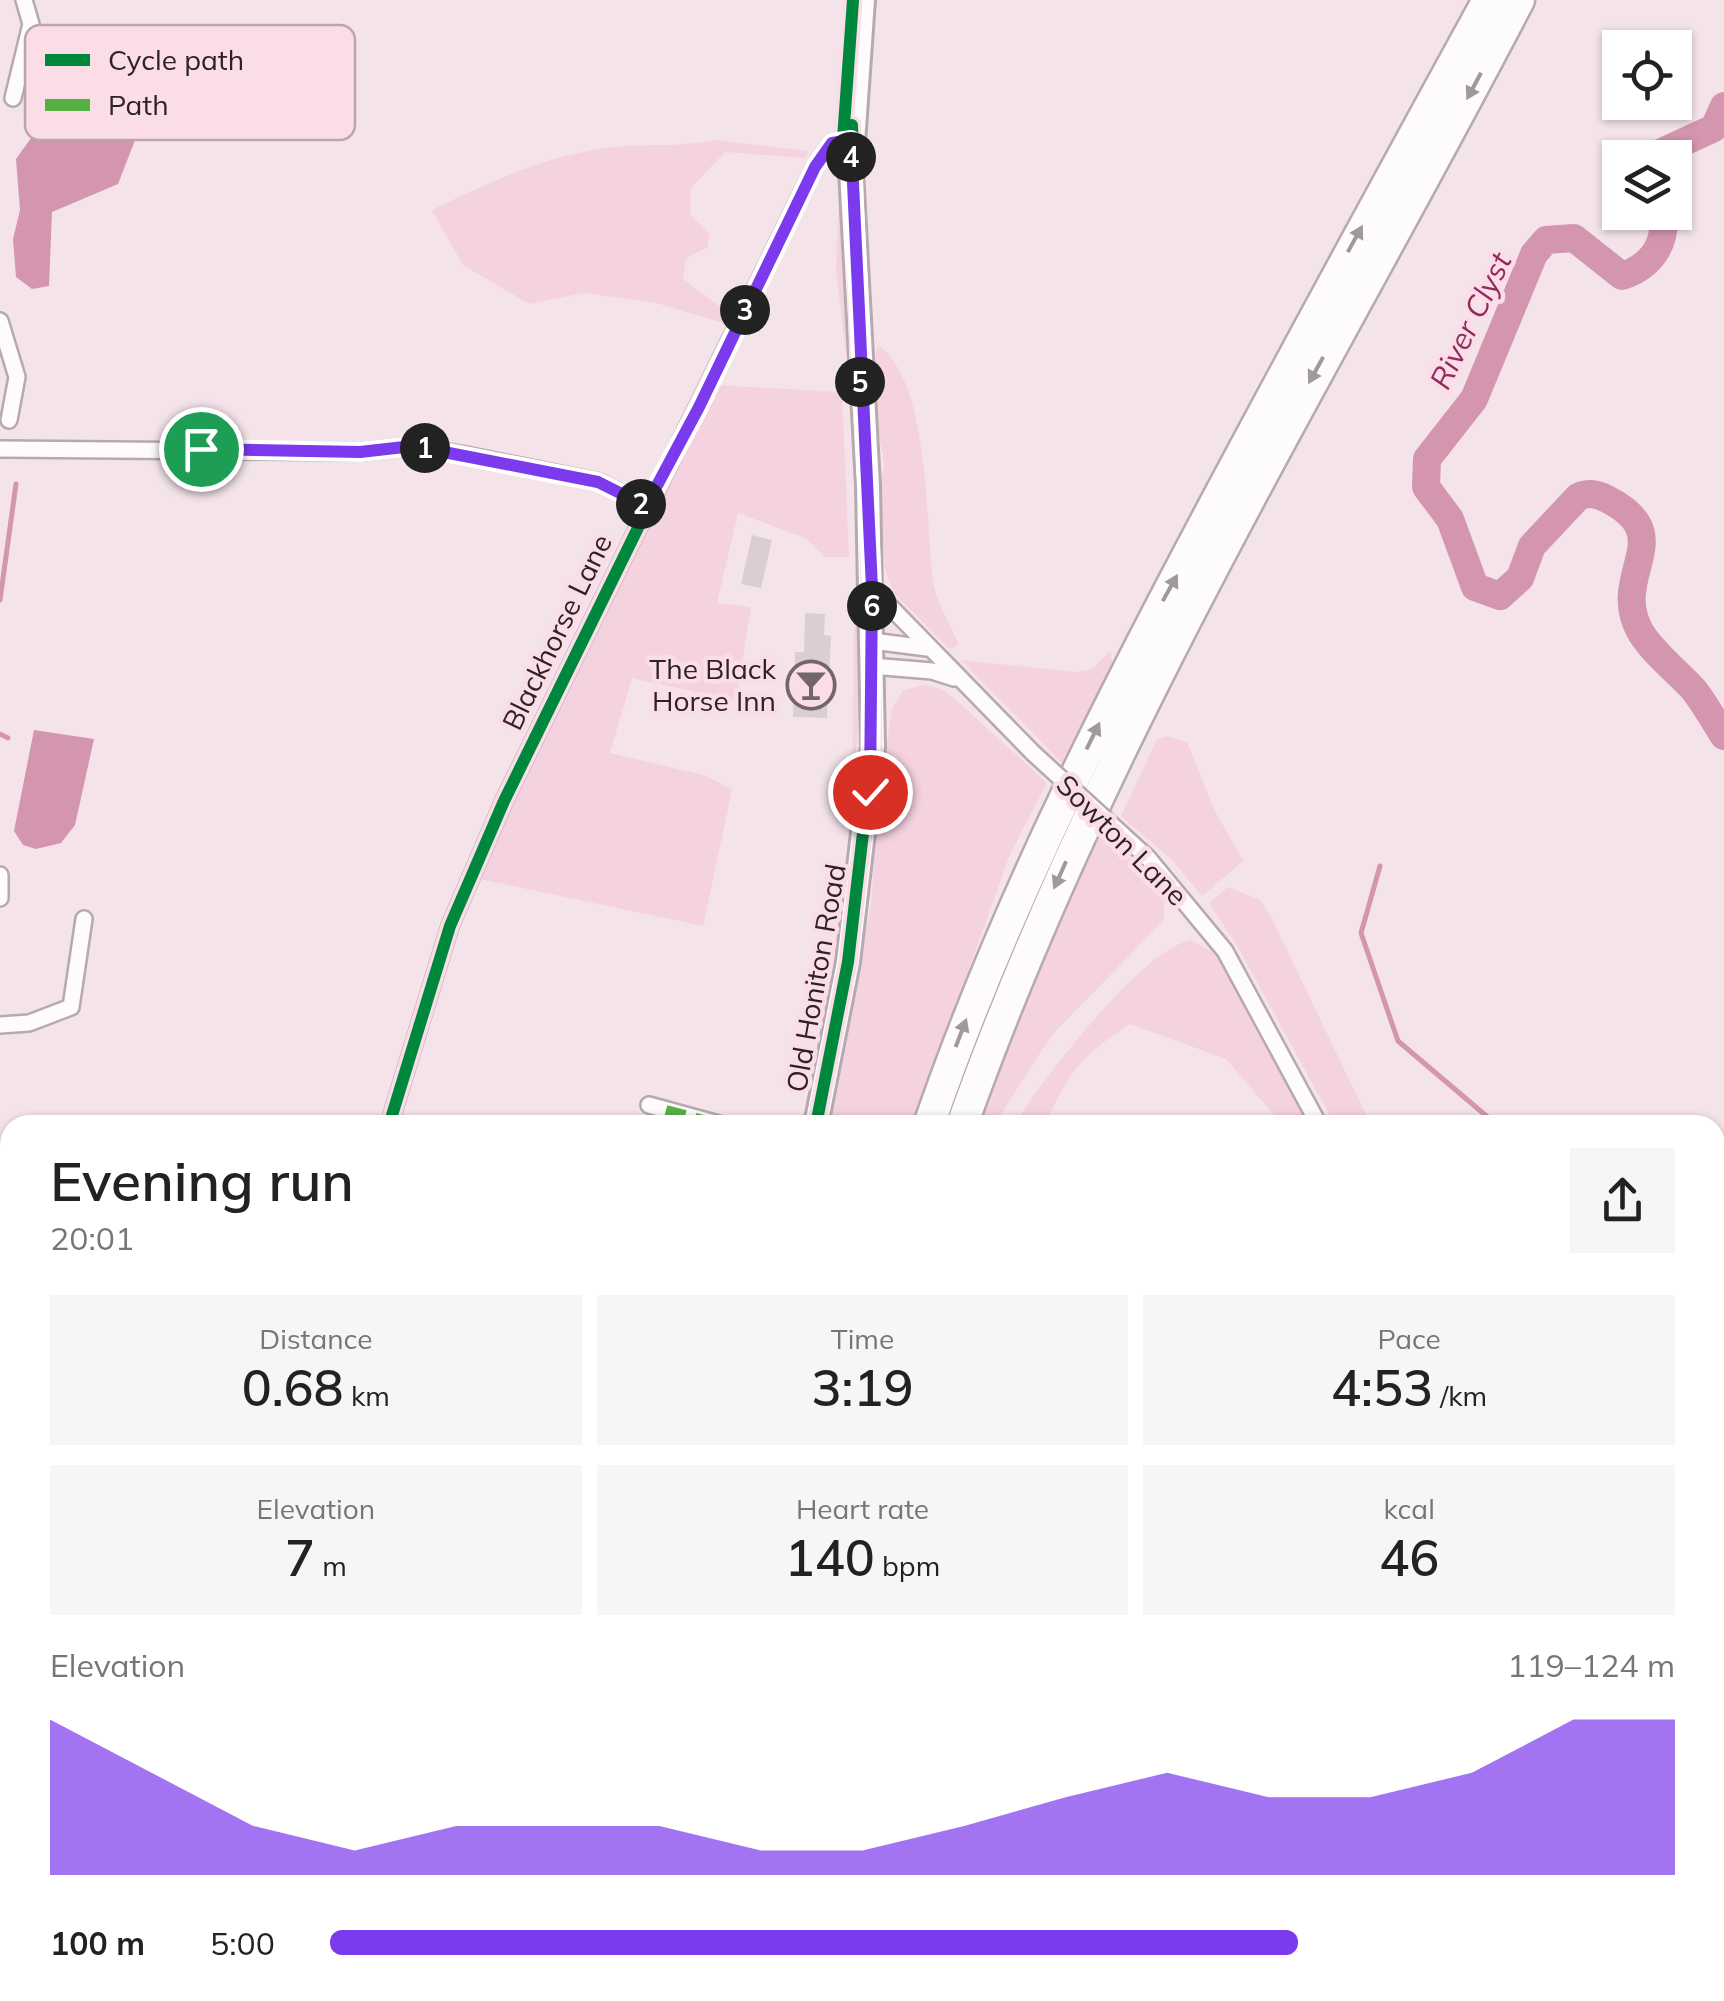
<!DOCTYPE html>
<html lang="en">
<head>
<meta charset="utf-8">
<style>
  :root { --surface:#fff; --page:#f6f6f6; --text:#222; --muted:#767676; --accent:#7c3aed }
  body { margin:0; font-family:Mulish,sans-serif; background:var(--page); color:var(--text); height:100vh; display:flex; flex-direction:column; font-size:38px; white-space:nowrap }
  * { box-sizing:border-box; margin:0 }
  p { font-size:32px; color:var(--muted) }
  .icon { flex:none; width:55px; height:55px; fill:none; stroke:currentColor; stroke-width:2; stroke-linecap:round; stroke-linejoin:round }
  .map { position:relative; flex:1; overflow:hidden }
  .details { position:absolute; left:0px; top:1115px; width:1725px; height:888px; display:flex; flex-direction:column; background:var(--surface); border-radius:30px 30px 0 0; box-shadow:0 2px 8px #0004 }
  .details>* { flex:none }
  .fabs { position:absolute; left:1602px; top:30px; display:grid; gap:20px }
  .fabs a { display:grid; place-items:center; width:90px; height:90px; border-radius:0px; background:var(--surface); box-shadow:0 2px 8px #0004; font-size:50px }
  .pin { position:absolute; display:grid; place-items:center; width:85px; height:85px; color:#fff; margin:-42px; border:5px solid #fff; border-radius:50%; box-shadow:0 2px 10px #0007 }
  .km { position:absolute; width:50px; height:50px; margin:-25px; border-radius:50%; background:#222; color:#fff; font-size:28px; line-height:50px; text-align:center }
  .round { display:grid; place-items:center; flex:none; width:105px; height:105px; border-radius:0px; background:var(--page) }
  .headline { display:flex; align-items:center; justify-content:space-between; height:170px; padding:0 50px }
  h1 { font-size:55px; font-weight:600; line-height:75px }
  .stats { display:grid; grid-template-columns:repeat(3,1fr); gap:15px; height:170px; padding:10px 50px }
  .stats div { display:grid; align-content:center; border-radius:0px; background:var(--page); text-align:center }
  .stats b { font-size:50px; font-weight:600 }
  .stats small { font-size:28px; font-weight:400 }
  .stats p { font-size:28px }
  .chart { height:280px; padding:20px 50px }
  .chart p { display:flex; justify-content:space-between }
  .chart svg { width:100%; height:180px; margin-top:10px; fill:var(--accent); opacity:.7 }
  ul { padding:0 50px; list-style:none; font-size:32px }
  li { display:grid; grid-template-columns:160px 120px 1fr; align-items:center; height:75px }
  li i { height:25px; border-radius:12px; background:var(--accent) }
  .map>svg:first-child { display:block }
  .green { fill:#f5d2e0 }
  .water { fill:#d495af }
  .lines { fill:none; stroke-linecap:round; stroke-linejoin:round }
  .stream { stroke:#d495af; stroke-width:5 }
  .river { stroke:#d495af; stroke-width:28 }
  .building { fill:#dbced2 }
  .street-casing { stroke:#b6aaae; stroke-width:20 }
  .secondary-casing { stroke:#b6aaae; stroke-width:28 }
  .highway-casing { stroke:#b6aaae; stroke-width:35 }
  .street { stroke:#fdfbfc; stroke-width:15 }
  .secondary { stroke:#fdfbfc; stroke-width:22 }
  .highway { stroke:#fdfbfc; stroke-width:30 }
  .street-bridge-casing { stroke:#b6aaae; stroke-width:20; stroke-linecap:butt }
  .street-bridge { stroke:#fdfbfc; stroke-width:15 }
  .quiet { stroke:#56b145; stroke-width:10; stroke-dasharray:20 10; stroke-linecap:butt }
  .cycleway-casing { stroke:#fbdde8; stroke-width:19 }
  .cycleway { stroke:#00873e; stroke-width:12 }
  .oneway { fill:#9f999c }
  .route-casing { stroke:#fff; stroke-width:20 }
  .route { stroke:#7c3aed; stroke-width:12 }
  .labels { text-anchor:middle; stroke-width:9; stroke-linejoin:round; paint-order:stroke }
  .street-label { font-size:28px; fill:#2d2226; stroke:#fbdde8 }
  .poi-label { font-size:28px; fill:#2d2226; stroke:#fbdde8; text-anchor:end }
  .water-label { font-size:30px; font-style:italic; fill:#902c5d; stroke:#fbdde8 }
  .key { fill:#fbdde8; stroke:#bda5ae; stroke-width:2.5 }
  .key-label { font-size:28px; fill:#2d2226 }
</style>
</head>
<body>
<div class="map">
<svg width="1724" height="2001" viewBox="0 0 1724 2001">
  <rect width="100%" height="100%" fill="#f4e4ea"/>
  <g class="green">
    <path d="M715 140 808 151 805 158 725 152 691 188 690 215 709 233 708 247 686 258 683 279 730 314 726 324 656 303 584 293 529 304 463 265 432 210C494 180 552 152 623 146 655 144 683 147 715 140Z"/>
    <polygon points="840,170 848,354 846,354 836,270"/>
    <path d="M878 345C931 383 925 522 933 581 936 602 951 626 959 645L949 649 894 593 885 570 879 482C890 459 879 449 877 427 874 401 871 371 878 345Z"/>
    <polygon points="715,385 842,392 849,557 825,557 805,538 738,513 717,603 751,607 736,701 632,678 610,753 707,776 732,790 703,926 475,878"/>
    <polygon points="856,603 861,690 852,803 854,605"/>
    <polygon points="1111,650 1112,663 1064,765 961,660 1077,672 1092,669"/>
    <polygon points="924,685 942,689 955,699 1047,783 1010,854 914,1125 825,1125 871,904 875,847 848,1005 892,709 903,690"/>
    <polygon points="1166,736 1187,742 1215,811 1243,861 1202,896 1172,860 1121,816 1157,739"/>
    <polygon points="1095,826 1157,884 1164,893 1164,920 1051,1036 994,1125 975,1125"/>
    <polygon points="1228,887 1260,900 1272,919 1371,1125 1335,1125 1239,949 1209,903"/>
    <path d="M1191 940 1218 955 1309 1125H1283L1226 1059 1130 1024C1080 1057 1070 1071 1045 1125H1014C1043 1079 1141 950 1191 940Z"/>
    <polygon points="0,1328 10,1330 10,1568 0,1566"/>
    <polygon points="0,1806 10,1807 10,1944 0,1943"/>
  </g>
  <g class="water">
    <polygon points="97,29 149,104 118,184 52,212 49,286 32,289 16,277 13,239 20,210 16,159 51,110 46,73 71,39"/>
    <polygon points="34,730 94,739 75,825 61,843 36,849 23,845 14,831"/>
  </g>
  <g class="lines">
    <g class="stream">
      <polyline points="0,600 16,484"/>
      <polyline points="0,734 8,738"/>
      <polyline points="1380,866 1361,933 1398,1041 1497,1125"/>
      <polyline points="1715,1274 1724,1278"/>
      <polyline points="1715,1486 1724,1485"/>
    </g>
    <g class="river">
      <polyline points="1649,158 1714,128 1724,106"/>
      <path d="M1663 212C1667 243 1652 266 1622 276L1574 238 1546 240 1534 254 1474 399 1427 459 1426 487 1450 519 1475 587 1500 596 1520 578 1532 546 1578 497C1589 492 1597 494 1607 499 1682 537 1607 575 1641 633 1655 655 1677 671 1694 690 1705 704 1714 721 1724 736"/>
    </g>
  </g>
  <g class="building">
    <polygon points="752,535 772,540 761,588 741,584"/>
    <polygon points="805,613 825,614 824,635 831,636 827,718 793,717 795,652 804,652"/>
  </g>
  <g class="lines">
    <g class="street-casing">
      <g id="street">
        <polyline points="13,98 31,24 24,0"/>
        <polyline points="0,321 17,377 9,420"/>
        <polyline points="0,449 360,452 413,446 466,455 599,482 646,506"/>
        <polyline points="872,588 1033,753"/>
        <polyline points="872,641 927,648"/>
        <polyline points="872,666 932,671 954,678"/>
        <polyline points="1148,858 1225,951 1319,1125"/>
        <polyline points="0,875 0,898"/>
        <polyline points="0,1025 29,1023 71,1007 84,919"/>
        <polyline points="649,1105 722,1125"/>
        <polyline points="389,1125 450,926 504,801 815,167 832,143 851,141"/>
        <polyline points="0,1582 10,1584"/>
        <polyline points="1715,1746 1724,1750"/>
        <polyline points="0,1769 10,1771"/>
        <polyline points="396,2001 398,1992"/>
      </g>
    </g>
    <g class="secondary-casing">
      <g id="secondary">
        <polyline points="816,1125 848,962 873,747 868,486 851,171 863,0"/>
        <polyline points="685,1992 686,2001"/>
        <polyline points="703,2001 704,1992"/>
      </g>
    </g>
    <g class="highway-casing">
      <g id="highway">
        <path d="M929 1125C997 928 1088 744 1185 560 1284 372 1386 186 1488 0"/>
        <path d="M962 1125C1103 728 1325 373 1519 0"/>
        <polyline points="833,1992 833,2001"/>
        <polyline points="801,2001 801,1992"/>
      </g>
    </g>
    <use href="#street" class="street"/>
    <use href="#secondary" class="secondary"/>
    <use href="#highway" class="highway"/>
    <g class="street-bridge-casing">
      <polyline id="street-bridge" points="1033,753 1148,858"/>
    </g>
    <use href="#street-bridge" class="street-bridge"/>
    <polyline class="quiet" points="666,1110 722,1125"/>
    <g class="cycleway-casing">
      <g id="cycleway">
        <polyline points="389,1125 450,926 504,801 815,167 832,143 843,139 853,0"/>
        <polyline points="816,1125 848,962 873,747 868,486 859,367 852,125"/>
      </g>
    </g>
    <use href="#cycleway" class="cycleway"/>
  </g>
  <defs><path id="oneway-solid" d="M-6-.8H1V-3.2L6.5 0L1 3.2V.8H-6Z" transform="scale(2.5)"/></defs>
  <g class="oneway">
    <use href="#oneway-solid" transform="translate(1474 86) rotate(118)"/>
    <use href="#oneway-solid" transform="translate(1355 239) rotate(-61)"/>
    <use href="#oneway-solid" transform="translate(1316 370) rotate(119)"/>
    <use href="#oneway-solid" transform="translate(1170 588) rotate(-61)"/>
    <use href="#oneway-solid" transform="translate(1093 736) rotate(-64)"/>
    <use href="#oneway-solid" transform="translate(1060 875) rotate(114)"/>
    <use href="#oneway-solid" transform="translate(961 1033) rotate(-69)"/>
  </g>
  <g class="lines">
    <g class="route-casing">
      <polyline id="route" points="201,449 360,452 413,446 598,482 646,506 699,407 815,167 832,143 851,140 872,588 870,792"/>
    </g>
    <use href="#route" class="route"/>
  </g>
  <defs>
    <g id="bar-ring" transform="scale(2.5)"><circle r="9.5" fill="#fbdde8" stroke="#73666b" stroke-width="1.5"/><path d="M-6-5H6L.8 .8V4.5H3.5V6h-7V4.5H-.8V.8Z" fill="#73666b"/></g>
  </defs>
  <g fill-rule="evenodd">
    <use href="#bar-ring" x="811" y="685"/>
  </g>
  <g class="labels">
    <g class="street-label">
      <text transform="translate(557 632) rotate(-64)" y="10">Blackhorse Lane</text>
      <text transform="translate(1122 840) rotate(45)" y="10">Sowton Lane</text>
      <text transform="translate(816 978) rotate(-80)" y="10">Old Honiton Road</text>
    </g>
    <g class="poi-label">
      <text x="776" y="679">The Black<tspan x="776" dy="32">Horse Inn</tspan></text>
    </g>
    <g class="water-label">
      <text transform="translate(1471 321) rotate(-64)" y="10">River Clyst</text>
    </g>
  </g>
  <rect x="25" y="25" width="330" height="115" rx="15" class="key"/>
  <rect x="45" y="54" width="45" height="12" fill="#00873e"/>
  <rect x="45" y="99" width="45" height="12" fill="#56b145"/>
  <g class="key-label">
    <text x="108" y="70">Cycle path</text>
    <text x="108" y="115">Path</text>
  </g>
</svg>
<div class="fabs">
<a><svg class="icon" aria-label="locate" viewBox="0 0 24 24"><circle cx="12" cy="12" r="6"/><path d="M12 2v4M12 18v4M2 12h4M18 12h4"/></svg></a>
<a><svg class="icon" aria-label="layers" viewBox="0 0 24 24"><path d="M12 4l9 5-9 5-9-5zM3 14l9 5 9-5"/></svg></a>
</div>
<div class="pin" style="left:201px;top:449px;background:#1e9e55"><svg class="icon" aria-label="arrive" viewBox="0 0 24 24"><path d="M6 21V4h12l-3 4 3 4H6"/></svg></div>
<div class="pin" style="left:870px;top:792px;background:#d93025"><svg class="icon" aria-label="check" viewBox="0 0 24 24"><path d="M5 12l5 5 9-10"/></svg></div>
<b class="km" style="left:425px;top:448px">1</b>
<b class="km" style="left:641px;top:504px">2</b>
<b class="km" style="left:745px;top:310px">3</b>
<b class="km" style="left:851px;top:157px">4</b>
<b class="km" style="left:860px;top:382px">5</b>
<b class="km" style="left:872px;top:606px">6</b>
<section class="details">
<div class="headline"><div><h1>Evening run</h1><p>20:01</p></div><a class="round"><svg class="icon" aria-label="share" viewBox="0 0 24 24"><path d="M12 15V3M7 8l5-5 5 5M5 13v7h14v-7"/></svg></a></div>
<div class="stats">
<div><p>Distance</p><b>0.68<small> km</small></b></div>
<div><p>Time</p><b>3:19</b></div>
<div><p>Pace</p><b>4:53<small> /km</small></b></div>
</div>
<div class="stats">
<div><p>Elevation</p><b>7<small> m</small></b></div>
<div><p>Heart rate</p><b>140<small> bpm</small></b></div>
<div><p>kcal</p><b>46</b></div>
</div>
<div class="chart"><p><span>Elevation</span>119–124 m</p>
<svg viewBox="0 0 160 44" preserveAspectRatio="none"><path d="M0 44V6L10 19L20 32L30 38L40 32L50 32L60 32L70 38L80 38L90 32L100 25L110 19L120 25L130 25L140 19L150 6L160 6V44z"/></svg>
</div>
<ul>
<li><b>100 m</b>5:00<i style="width:72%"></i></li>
</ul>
</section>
</div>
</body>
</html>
